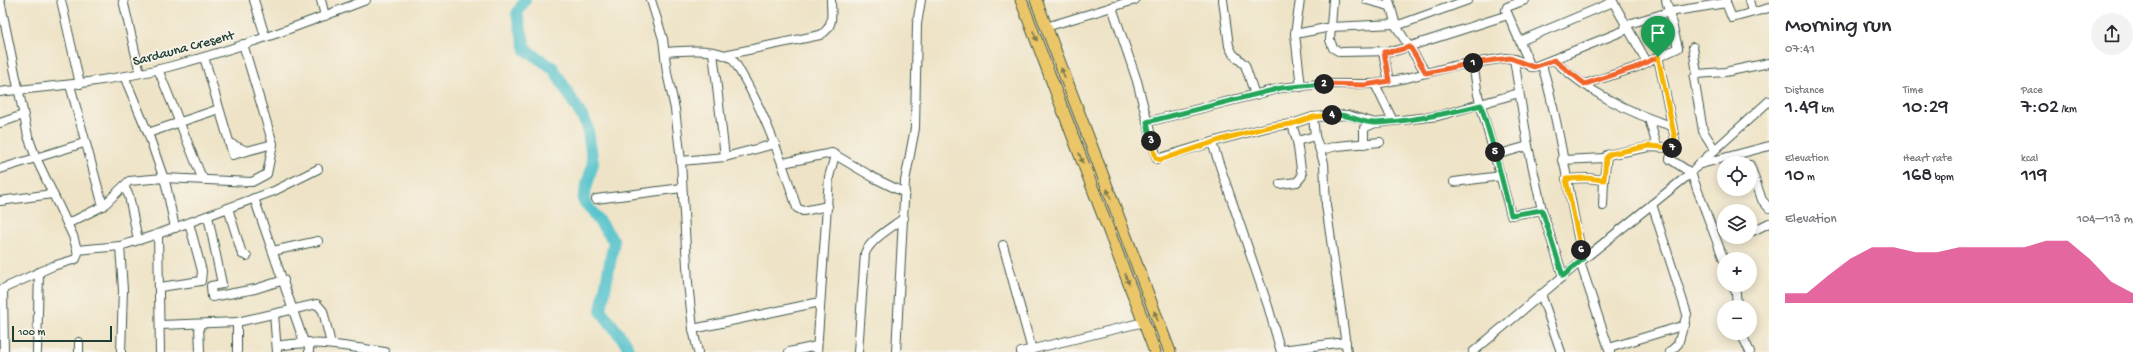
<!DOCTYPE html>
<html lang="en">
<head>
<meta charset="utf-8">
<style>
  :root { --surface:#fff; --page:#f2f2f3; --text:#2b2b33; --muted:#7c7c81; --accent:#db2777 }
  body { margin:0; font-family:"Gochi Hand",sans-serif; background:var(--page); color:var(--text); height:100vh; display:flex; flex-direction:column; font-size:15px; white-space:nowrap }
  * { box-sizing:border-box; margin:0 }
  p { font-size:13px; color:var(--muted) }
  .icon { flex:none; width:22px; height:22px; fill:none; stroke:currentColor; stroke-width:2; stroke-linecap:round; stroke-linejoin:round }
  .map { position:relative; flex:1; overflow:hidden }
  .details { display:flex; flex-direction:column; background:var(--surface); width:380px }
  .details>* { flex:none }
  .controls { position:absolute; left:1717px; top:156px; display:grid; gap:8px }
  .controls a { display:grid; place-items:center; width:40px; height:40px; border-radius:50%; background:var(--surface); box-shadow:0 2px 10px #0003; font-size:20px }
  .scale { position:absolute; left:12px; bottom:10px; width:100px; box-sizing:border-box; padding-left:4px; border:2px solid #1f3d34; border-top:0; font-size:11px; line-height:14px; white-space:nowrap; color:#1f3d34; -webkit-text-stroke:3px #f7f3e8; paint-order:stroke }
  .pin { position:absolute; display:grid; place-items:center; width:34px; height:34px; color:#fff; margin:-41px -17px; border-radius:50% 50% 50% 0; rotate:-45deg; box-shadow:0 0 4px #0007 }
  .pin .icon { rotate:45deg }
  .km { position:absolute; width:20px; height:20px; margin:-10px; border-radius:50%; background:#222; color:#fff; font-size:11px; line-height:20px; text-align:center }
  .round { display:grid; place-items:center; flex:none; width:42px; height:42px; border-radius:21px; background:var(--page) }
  .summary { display:flex; align-items:center; justify-content:space-between; height:68px; padding:0 16px }
  h1 { font-size:22px; font-weight:600; line-height:30px }
  .figures { display:grid; grid-template-columns:repeat(3,1fr); gap:6px; height:68px; padding:4px 16px }
  .figures div { display:grid; align-content:center }
  .figures b { font-size:20px; font-weight:600 }
  .figures small { font-size:11px; font-weight:400 }
  .figures p { font-size:11px }
  .chart { height:112px; padding:8px 16px }
  .chart p { display:flex; justify-content:space-between }
  .chart svg { width:100%; height:72px; margin-top:4px; fill:var(--accent); opacity:.7 }
  main { display:flex; flex:1; min-height:0 }
  .map>svg:first-child { display:block }
  .lines { fill:none; stroke-linecap:round; stroke-linejoin:round }
  .river { stroke:#55c2cc; stroke-width:12 }
  .minor-casing { stroke:#3e564a; stroke-width:10 }
  .major-casing { stroke:#3e564a; stroke-width:13 }
  .minor { stroke:#fff; stroke-width:8 }
  .major { stroke:#ebc669; stroke-width:11 }
  .oneway { fill:#7b7b4c }
  .split-1-casing { stroke:#fff; stroke-width:8 }
  .split-2-casing { stroke:#fff; stroke-width:8 }
  .split-3-casing { stroke:#fff; stroke-width:8 }
  .split-4-casing { stroke:#fff; stroke-width:8 }
  .split-5-casing { stroke:#fff; stroke-width:8 }
  .split-6-casing { stroke:#fff; stroke-width:8 }
  .split-7-casing { stroke:#fff; stroke-width:8 }
  .split-8-casing { stroke:#fff; stroke-width:8 }
  .split-1 { stroke:#f0652b; stroke-width:5 }
  .split-2 { stroke:#f0652b; stroke-width:5 }
  .split-3 { stroke:#22a559; stroke-width:5 }
  .split-4 { stroke:#f5b400; stroke-width:5 }
  .split-5 { stroke:#22a559; stroke-width:5 }
  .split-6 { stroke:#22a559; stroke-width:5 }
  .split-7 { stroke:#f5b400; stroke-width:5 }
  .split-8 { stroke:#f5b400; stroke-width:5 }
  .labels { text-anchor:middle; stroke-width:4; stroke-linejoin:round; paint-order:stroke }
  .street-label { font-size:14px; fill:#1f3d34; stroke:#f7f3e8 }
</style>
</head>
<body>
<main>
<div class="map">
<svg width="1769" height="352" viewBox="0 0 1769 352">
  <rect width="100%" height="100%" fill="#f7f3e8"/>
  <filter id="ink" filterUnits="userSpaceOnUse"><feTurbulence type="fractalNoise" baseFrequency=".025" numOctaves="2"/><feDisplacementMap in="SourceGraphic" scale="8" xChannelSelector="R" yChannelSelector="G"/><feConvolveMatrix kernelMatrix="1 2 1 2 8 2 1 2 1" color-interpolation-filters="sRGB"/></filter>
  <filter id="wash" filterUnits="userSpaceOnUse"><feTurbulence type="fractalNoise" baseFrequency=".012" numOctaves="4" result="noise"/><feDisplacementMap in="SourceGraphic" scale="16" xChannelSelector="R" yChannelSelector="G"/><feGaussianBlur stdDeviation="0.9" result="paint"/><feColorMatrix in="noise" values="0 0 0 0 0 0 0 0 0 0 0 0 0 0 0 0 0 1.4 0 .05"/><feComposite in="paint" operator="in"/></filter>
  <g filter="url(#wash)">
    <rect width="100%" height="100%" fill="#eee3c6"/>
    <g class="lines">
      <polyline class="river" points="525,0 517,14 526,50 553,68 587,125 593,163 583,200 614,241 601,311 626,343 629,352"/>
    </g>
  </g>
  <g filter="url(#ink)">
    <g class="lines">
      <g class="minor-casing">
        <g id="minor">
          <polyline points="61,0 80,84"/>
          <polyline points="123,0 140,73"/>
          <polyline points="254,0 265,36"/>
          <polyline points="321,0 325,16"/>
          <polyline points="651,0 663,39 667,73 675,109 681,161 688,283 693,329 698,352"/>
          <polyline points="1223,0 1229,46 1233,54 1245,65 1255,95"/>
          <polyline points="1300,0 1295,34 1301,87"/>
          <polyline points="1333,0 1330,40 1333,48 1340,52 1395,51 1508,15"/>
          <polyline points="1367,0 1389,6"/>
          <polyline points="1389,0 1396,26 1426,73"/>
          <polyline points="1525,0 1507,7 1506,10 1531,67"/>
          <polyline points="1612,0 1647,62"/>
          <polyline points="1726,0 1726,3 1732,18 1769,8"/>
          <polyline points="1749,0 1752,12"/>
          <polyline points="1112,7 1137,81 1157,159 1223,139 1269,127 1292,124 1313,117 1348,115 1375,123"/>
          <polyline points="1625,25 1669,12 1726,3"/>
          <polyline points="1396,26 1468,0"/>
          <polyline points="1046,27 1135,0"/>
          <polyline points="1295,34 1331,27 1395,24"/>
          <polyline points="1520,41 1613,2"/>
          <polyline points="1693,47 1697,74 1694,78 1703,131 1715,150"/>
          <path d="M665 52C687 51 711 47 731 58 735 61 738 68 741 73 766 115 782 162 797 208L803 211 828 206"/>
          <polyline points="713,52 725,157"/>
          <polyline points="1383,52 1389,81"/>
          <path d="M724 55 820 35C835 27 831 14 831 0"/>
          <polyline points="204,57 233,155 247,151"/>
          <polyline points="1658,57 1675,139 1670,159 1691,173 1724,260"/>
          <polyline points="1514,59 1528,146 1542,210 1563,276"/>
          <path d="M1554 60C1586 91 1631 114 1672 126"/>
          <polyline points="1473,63 1478,95 1511,215 1542,210"/>
          <path d="M1542 65C1561 129 1568 195 1583 259"/>
          <polyline points="158,69 200,173 204,180"/>
          <polyline points="1697,74 1725,72 1769,63"/>
          <polyline points="124,76 148,133 166,185 175,228"/>
          <polyline points="1375,84 1393,121"/>
          <polyline points="1585,84 1637,67 1678,48 1666,0"/>
          <polyline points="70,85 103,206"/>
          <path d="M0 92C56 86 113 81 168 67 235 50 301 25 366 0"/>
          <polyline points="1313,117 1315,136 1324,163 1326,205 1347,352"/>
          <polyline points="1649,119 1657,146"/>
          <polyline points="1147,122 1281,88 1320,84 1375,84 1407,78 1453,66 1506,58 1514,59 1534,67 1628,29"/>
          <polyline points="0,123 23,115"/>
          <polyline points="148,133 219,109"/>
          <polyline points="1297,141 1315,136"/>
          <polyline points="229,143 247,151 273,144"/>
          <polyline points="1212,143 1268,306 1281,352"/>
          <polyline points="1364,144 1364,128 1375,123 1438,116 1519,93"/>
          <polyline points="1321,150 1337,146 1380,142"/>
          <polyline points="1496,155 1528,146"/>
          <polyline points="1562,160 1606,158"/>
          <polyline points="681,161 725,157 775,144"/>
          <polyline points="783,163 832,153 876,179 905,193"/>
          <polyline points="1701,164 1769,146"/>
          <polyline points="1750,165 1762,200 1769,208"/>
          <polyline points="0,169 84,143"/>
          <polyline points="1566,179 1587,178 1604,180"/>
          <polyline points="1454,182 1501,176"/>
          <polyline points="1280,184 1297,182 1302,176 1297,141 1292,124"/>
          <polyline points="124,186 129,196 138,240"/>
          <polyline points="254,198 304,342"/>
          <polyline points="596,199 682,188"/>
          <polyline points="0,201 52,194"/>
          <polyline points="1652,204 1687,314 1678,344 1670,352"/>
          <polyline points="1603,206 1604,180 1607,155 1649,147 1672,148"/>
          <polyline points="228,208 242,254 247,256"/>
          <polyline points="208,216 222,284 211,286 212,297 255,289 284,280"/>
          <polyline points="67,224 103,206 129,181 164,178 252,182 267,174 273,144 243,44"/>
          <polyline points="1753,231 1769,223"/>
          <polyline points="158,234 160,352"/>
          <polyline points="1003,245 1032,350"/>
          <polyline points="77,250 120,246"/>
          <polyline points="273,251 318,241"/>
          <polyline points="1580,262 1610,352"/>
          <polyline points="1733,285 1736,293 1737,307"/>
          <polyline points="160,287 201,281 202,271 189,223"/>
          <polyline points="3,289 4,352"/>
          <polyline points="0,290 53,266 76,259 78,253 73,236 36,158 28,136 0,0"/>
          <polyline points="1541,294 1561,352"/>
          <polyline points="274,314 277,352"/>
          <polyline points="237,322 237,352"/>
          <polyline points="199,324 200,352"/>
          <polyline points="161,325 237,322 317,304 323,311 331,344"/>
          <polyline points="693,329 820,302"/>
          <polyline points="1741,333 1750,352"/>
          <polyline points="79,342 79,352"/>
          <polyline points="309,342 309,352"/>
          <path d="M277 346C314 339 348 347 385 352"/>
          <polyline points="1609,348 1685,325"/>
          <polyline points="1281,350 1346,342"/>
          <polyline points="37,352 39,272"/>
          <polyline points="121,352 123,290 120,246 158,234 274,191 318,169"/>
          <polyline points="789,352 817,346"/>
          <polyline points="817,352 829,177 835,155"/>
          <path d="M858 352 865 253C872 238 891 228 904 218"/>
          <polyline points="896,352 905,181 915,128 917,24 921,0"/>
          <polyline points="1021,352 1144,322"/>
          <polyline points="1473,352 1580,262 1691,173 1698,165 1769,101"/>
        </g>
      </g>
      <g class="major-casing">
        <g id="major">
          <polyline points="1021,0 1155,352"/>
          <polyline points="1036,0 1170,352"/>
        </g>
      </g>
      <use href="#minor" class="minor"/>
      <use href="#major" class="major"/>
    </g>
    <defs><path id="oneway-solid" d="M-6-.8H1V-3.2L6.5 0L1 3.2V.8H-6Z"/></defs>
    <g class="oneway">
      <use href="#oneway-solid" transform="translate(1035 36) rotate(69)"/>
      <use href="#oneway-solid" transform="translate(1063 73) rotate(-111)"/>
      <use href="#oneway-solid" transform="translate(1081 158) rotate(69)"/>
      <use href="#oneway-solid" transform="translate(1109 194) rotate(-111)"/>
      <use href="#oneway-solid" transform="translate(1127 279) rotate(69)"/>
      <use href="#oneway-solid" transform="translate(1156 316) rotate(-111)"/>
    </g>
  </g>
  <g class="lines" filter="url(#ink)">
    <g class="split-1-casing">
      <polyline id="split-1" points="1473,63 1510,58 1534,67 1554,60 1585,84 1637,67 1658,57"/>
    </g>
    <g class="split-2-casing">
      <polyline id="split-2" points="1324,84 1365,85 1389,81 1384,52 1395,51 1410,47 1426,73 1473,63"/>
    </g>
    <g class="split-3-casing">
      <polyline id="split-3" points="1151,141 1147,122 1281,88 1324,84"/>
    </g>
    <g class="split-4-casing">
      <polyline id="split-4" points="1151,141 1156,158 1160,160 1223,139 1268,127 1292,124 1313,117 1332,115"/>
    </g>
    <g class="split-5-casing">
      <path id="split-5" d="M1332 115C1349 113 1362 124 1377 123 1413 121 1446 114 1481 105L1495 152"/>
    </g>
    <g class="split-6-casing">
      <polyline id="split-6" points="1495,152 1511,215 1542,210 1563,276 1583,259 1581,250"/>
    </g>
    <g class="split-7-casing">
      <polyline id="split-7" points="1581,250 1566,179 1587,178 1604,180 1606,158 1610,154 1649,146 1672,148"/>
    </g>
    <g class="split-8-casing">
      <polyline id="split-8" points="1658,57 1675,139 1672,148"/>
    </g>
    <use href="#split-1" class="split-1"/>
    <use href="#split-2" class="split-2"/>
    <use href="#split-3" class="split-3"/>
    <use href="#split-4" class="split-4"/>
    <use href="#split-5" class="split-5"/>
    <use href="#split-6" class="split-6"/>
    <use href="#split-7" class="split-7"/>
    <use href="#split-8" class="split-8"/>
  </g>
  <g class="labels">
    <g class="street-label">
      <text transform="translate(183 47) rotate(-15)" y="5">Sardauna Cresent</text>
    </g>
  </g>
</svg>
<div class="controls">
<a><svg class="icon" aria-label="locate" viewBox="0 0 24 24"><circle cx="12" cy="12" r="6"/><path d="M12 2v4M12 18v4M2 12h4M18 12h4"/></svg></a>
<a><svg class="icon" aria-label="layers" viewBox="0 0 24 24"><path d="M12 4l9 5-9 5-9-5zM3 14l9 5 9-5"/></svg></a>
<a>+</a>
<a>−</a>
</div>
<div class="scale">100 m</div>
<div class="pin" style="left:1658px;top:57px;background:#1e9e55"><svg class="icon" aria-label="arrive" viewBox="0 0 24 24"><path d="M6 21V4h12l-3 4 3 4H6"/></svg></div>
<b class="km" style="left:1473px;top:63px">1</b>
<b class="km" style="left:1324px;top:84px">2</b>
<b class="km" style="left:1151px;top:141px">3</b>
<b class="km" style="left:1332px;top:115px">4</b>
<b class="km" style="left:1495px;top:152px">5</b>
<b class="km" style="left:1581px;top:250px">6</b>
<b class="km" style="left:1672px;top:148px">7</b>
</div>
<section class="details">
<div class="summary"><div><h1>Morning run</h1><p>07:41</p></div><a class="round"><svg class="icon" aria-label="share" viewBox="0 0 24 24"><path d="M12 15V3M7 8l5-5 5 5M5 13v7h14v-7"/></svg></a></div>
<div class="figures">
<div><p>Distance</p><b>1.49<small> km</small></b></div>
<div><p>Time</p><b>10:29</b></div>
<div><p>Pace</p><b>7:02<small> /km</small></b></div>
</div>
<div class="figures">
<div><p>Elevation</p><b>10<small> m</small></b></div>
<div><p>Heart rate</p><b>168<small> bpm</small></b></div>
<div><p>kcal</p><b>119</b></div>
</div>
<div class="chart"><p><span>Elevation</span>104–113 m</p>
<svg viewBox="0 0 160 44" preserveAspectRatio="none"><path d="M0 44V38L10 38L20 27L30 17L40 10L50 10L60 13L70 13L80 10L90 10L100 10L110 10L120 6L130 6L140 17L150 31L160 38V44z"/></svg>
</div>
</section>
</main>
</body>
</html>
